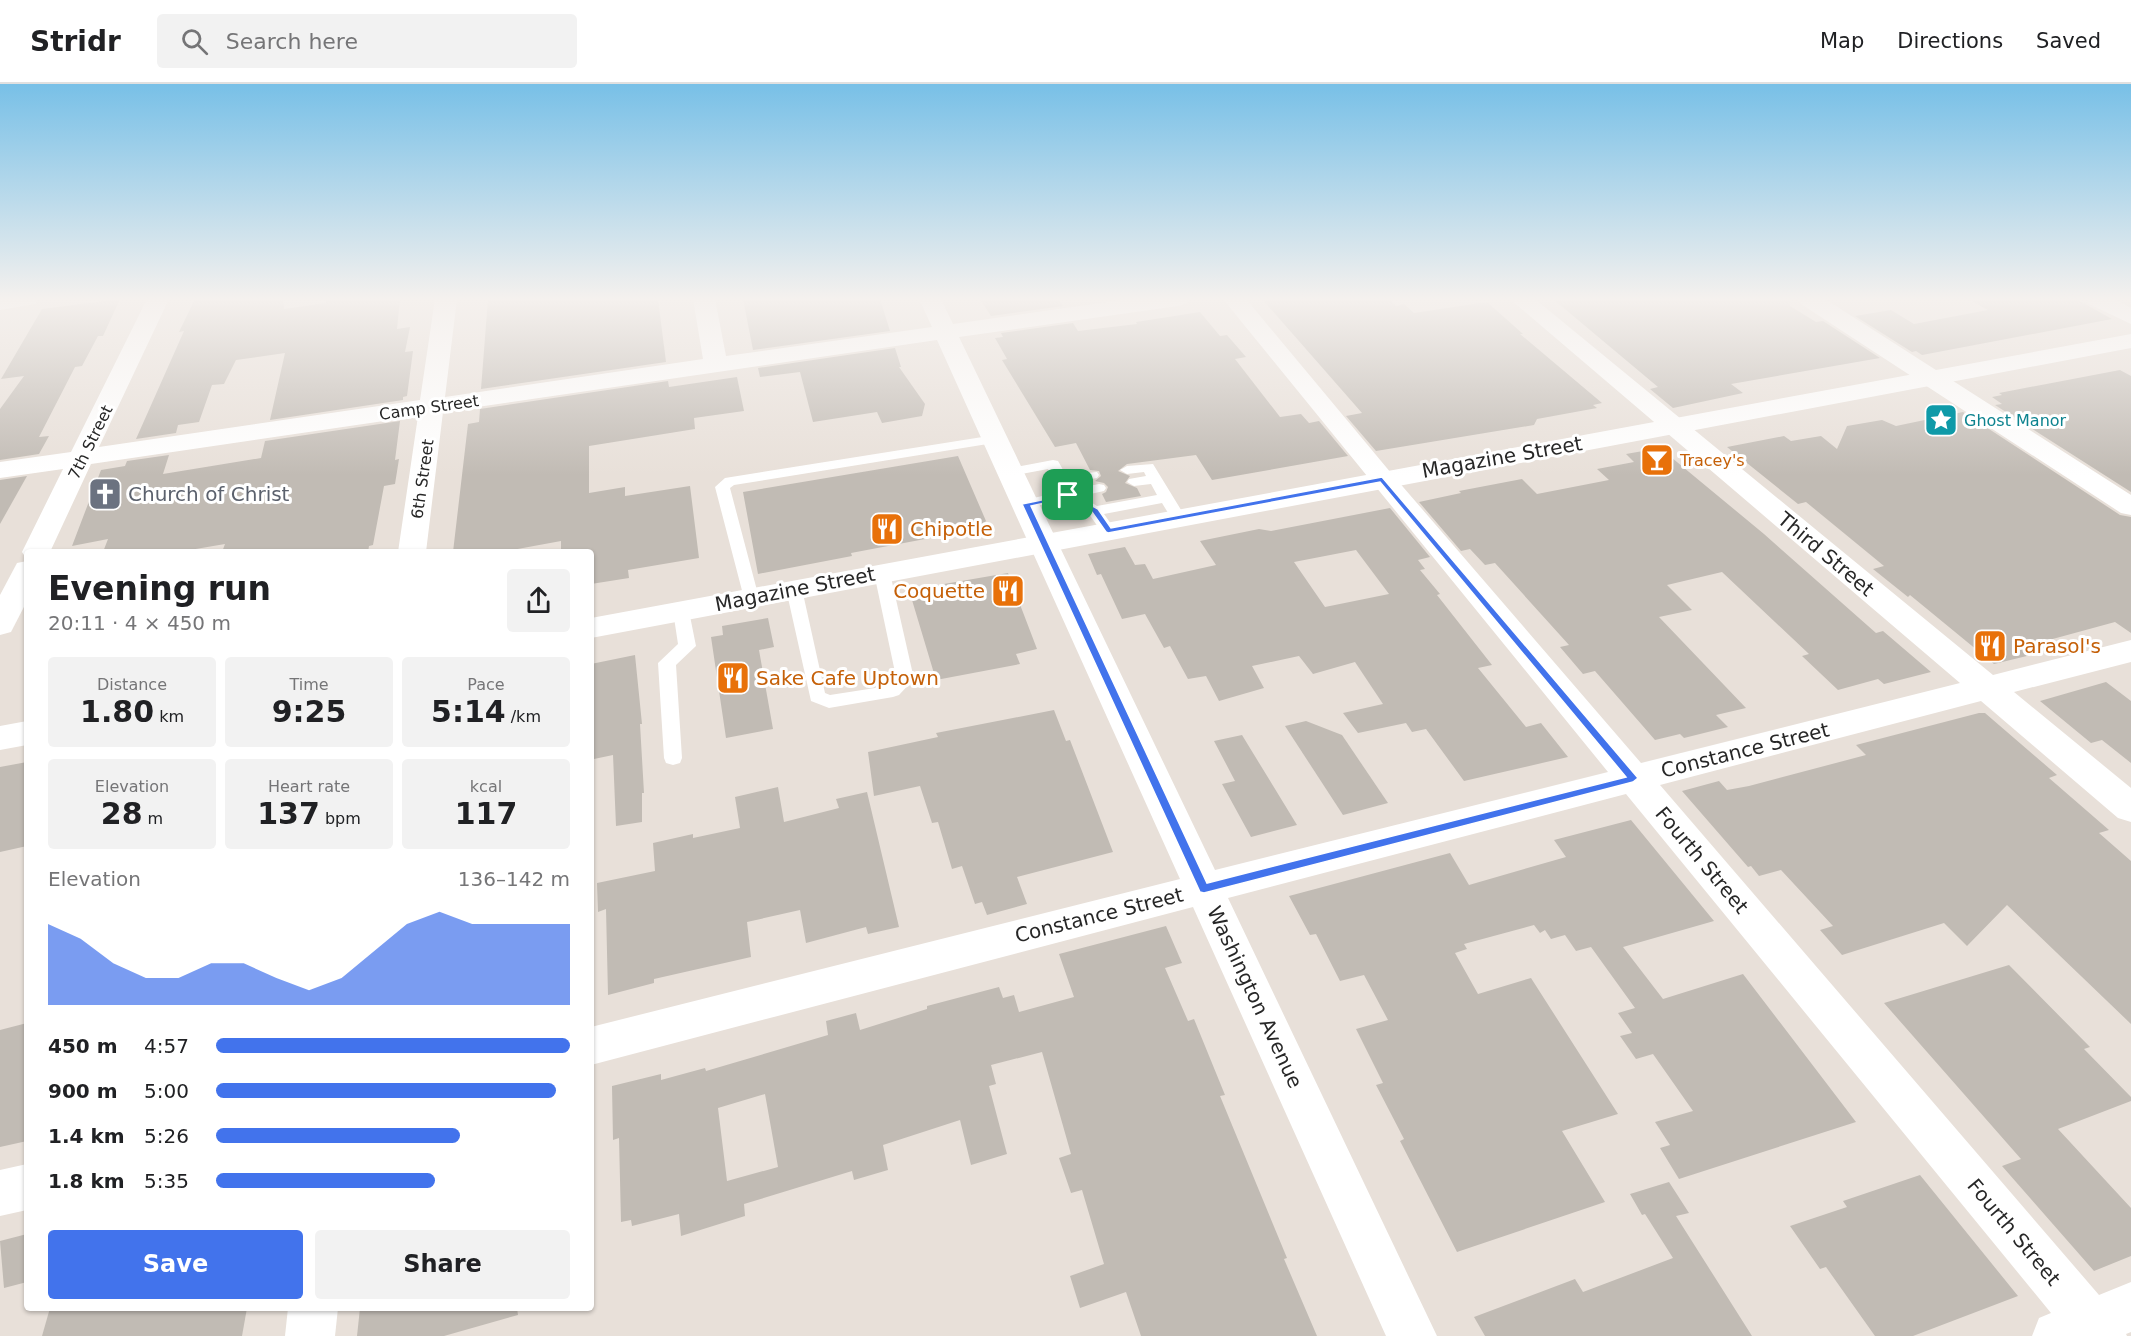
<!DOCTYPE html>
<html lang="en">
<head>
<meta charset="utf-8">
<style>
  :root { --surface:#fff; --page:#f2f2f2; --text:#202124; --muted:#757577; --line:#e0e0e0; --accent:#4273ec }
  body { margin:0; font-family:"DejaVu Sans",sans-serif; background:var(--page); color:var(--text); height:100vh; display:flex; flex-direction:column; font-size:22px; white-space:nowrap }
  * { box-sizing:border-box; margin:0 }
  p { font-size:20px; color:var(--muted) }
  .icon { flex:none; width:33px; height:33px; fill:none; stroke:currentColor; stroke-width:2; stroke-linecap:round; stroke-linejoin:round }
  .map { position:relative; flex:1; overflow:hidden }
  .sheet { position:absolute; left:24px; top:465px; width:570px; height:762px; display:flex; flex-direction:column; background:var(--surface); border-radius:6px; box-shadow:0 2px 4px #0004 }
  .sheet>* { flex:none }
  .pin { position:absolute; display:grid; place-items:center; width:51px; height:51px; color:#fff; margin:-26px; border-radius:12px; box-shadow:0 3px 9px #0006 }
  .round { display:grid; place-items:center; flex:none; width:63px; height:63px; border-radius:6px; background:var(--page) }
  .head { display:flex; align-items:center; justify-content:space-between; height:102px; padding:0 24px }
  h1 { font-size:33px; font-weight:600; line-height:45px }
  .stats { display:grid; grid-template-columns:repeat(3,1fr); gap:9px; height:102px; padding:6px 24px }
  .stats div { display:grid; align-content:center; border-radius:6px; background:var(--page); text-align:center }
  .stats b { font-size:30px; font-weight:600 }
  .stats small { font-size:16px; font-weight:400 }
  .stats p { font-size:16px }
  .chart { height:168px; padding:12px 24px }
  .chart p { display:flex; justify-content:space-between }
  .chart svg { width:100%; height:108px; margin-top:6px; fill:var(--accent); opacity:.7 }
  .button { display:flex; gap:12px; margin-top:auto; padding:12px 24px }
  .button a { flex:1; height:69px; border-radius:6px; background:var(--accent); color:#fff; font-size:24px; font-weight:600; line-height:69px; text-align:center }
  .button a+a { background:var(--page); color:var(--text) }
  ul { padding:0 24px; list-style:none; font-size:20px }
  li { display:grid; grid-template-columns:96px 72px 1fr; align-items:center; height:45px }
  li i { height:15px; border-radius:8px; background:var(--accent) }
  header { display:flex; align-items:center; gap:36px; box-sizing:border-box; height:84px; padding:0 30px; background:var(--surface); border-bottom:2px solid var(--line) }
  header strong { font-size:28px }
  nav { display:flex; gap:33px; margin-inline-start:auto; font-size:21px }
  .search { width:420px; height:54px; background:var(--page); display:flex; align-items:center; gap:15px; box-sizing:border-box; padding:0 21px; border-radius:6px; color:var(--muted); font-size:22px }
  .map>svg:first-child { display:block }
  .building { fill:#c1bbb4; fill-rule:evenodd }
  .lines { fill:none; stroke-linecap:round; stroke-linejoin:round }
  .lane { fill:#fff; fill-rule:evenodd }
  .street { fill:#fff; fill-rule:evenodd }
  .secondary { fill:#fff; fill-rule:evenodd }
  .route { fill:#4273ec; stroke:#fff; stroke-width:1.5; fill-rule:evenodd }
  .labels { text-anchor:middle; stroke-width:6; stroke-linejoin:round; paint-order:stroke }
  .far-street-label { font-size:16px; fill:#272727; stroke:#fff }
  .far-culture-label { font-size:16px; fill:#0d838f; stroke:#fff; text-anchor:start }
  .far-food-label { font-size:16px; fill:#c56008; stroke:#fff; text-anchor:start }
  .street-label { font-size:20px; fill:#272727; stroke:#fff }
  .worship-label { font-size:20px; fill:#5b616d; stroke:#fff; text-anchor:start }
  .food-label { font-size:20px; fill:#c56008; stroke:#fff; text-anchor:start }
</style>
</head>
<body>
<header>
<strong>Stridr</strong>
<div class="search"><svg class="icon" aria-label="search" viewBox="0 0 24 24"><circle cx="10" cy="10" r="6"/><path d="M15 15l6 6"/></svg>Search here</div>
<nav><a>Map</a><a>Directions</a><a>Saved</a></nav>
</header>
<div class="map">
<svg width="2131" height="1252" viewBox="0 0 2131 1252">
  <rect width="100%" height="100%" fill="#e8e0d9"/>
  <g class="building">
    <polygon points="120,215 103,252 98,252 82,282 75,283 39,353 49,352 39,370 0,376 0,325 24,292 1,295 42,225"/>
    <polygon points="195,215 283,215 284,225 326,219 326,215 400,215 397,245 410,243 405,268 413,267 407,312 403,313 403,316 270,336 285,269 236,276 224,300 212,301 199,338 178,341 176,349 136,355 184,247 179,248"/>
    <polygon points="488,215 658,215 666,278 481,305"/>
    <polygon points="743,215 880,215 890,247 753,266"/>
    <polygon points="980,215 1058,215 1063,222 991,232"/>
    <polygon points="1262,215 1390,215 1396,222 1404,220 1414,229 1487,218 1523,250 1520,250 1602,319 1593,321 1597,324 1537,335 1534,341 1376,367 1346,332 1362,329"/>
    <polygon points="1553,215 1790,215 1790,222 1816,238 1823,237 1880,274 1731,300 1743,309 1673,324 1650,305 1658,303"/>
    <polygon points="1968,215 2076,215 2112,235 1922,271 1916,267 1912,268 1855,232 1891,226 1914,240 1988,226"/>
    <polygon points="1200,228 1220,252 1227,251 1246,273 1235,275 1280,333 1301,330 1309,339 1319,337 1348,372 1212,396 1196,371 1127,380 1118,387 1130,392 1125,399 1137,404 1141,412 1106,418 1102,410 1106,408 1108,403 1104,399 1095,397 1101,392 1099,387 1090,386 1076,359 1055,363 1002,276 1007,275 995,254 1003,253 1001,249 1073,239 1078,247 1137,240 1136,238"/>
    <polygon points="895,264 901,283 899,283 925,320 922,332 882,339 877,328 813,338 800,288 760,293 758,284"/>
    <polygon points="2120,286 2131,292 2131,408 1995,321 2002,320 1992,313 2002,311 1999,309"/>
    <polygon points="737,293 744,327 694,334 695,345 589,362 589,409 625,403 625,412 690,402 699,474 628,486 629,494 591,500 591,468 561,468 561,457 501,468 453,468 468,340 479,338 480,325 668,297 669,303"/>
    <polygon points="1963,328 2120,431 2131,433 2131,549 2115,538 2049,556 2059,564 1994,580 1910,511 1908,513 1873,485 1884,482 1806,418 1798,420 1727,363 1784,352 1791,357 1821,352 1837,365 1847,342 1882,336 1896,342"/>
    <polygon points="400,337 395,376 399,375 395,400 384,402 373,461 369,462 368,468 222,468 225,460 178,468 103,468 108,455 72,462 101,386 125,382 127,377 169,371 163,390 261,374 265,357"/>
    <polygon points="1660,364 1764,450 1876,549 1883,547 1931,588 1884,600 1878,595 1838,606 1802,572 1809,570 1722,488 1667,501 1692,526 1659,533 1746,624 1716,631 1728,643 1684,654 1680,650 1655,656 1595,587 1583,590 1560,563 1569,561 1495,479 1485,481 1470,465 1461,467 1419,418 1461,409 1459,407 1522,395 1537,410 1609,396 1597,385 1634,378 1626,370"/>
    <polygon points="958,372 986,437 978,445 851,469 852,472 758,490 743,408"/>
    <polygon points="27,392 0,440 0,396"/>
    <path d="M1390 424 1430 473 1418 476 1425 485 1420 486 1440 510 1437 511 1492 581 1478 584 1526 643 1541 639 1568 673 1464 697 1426 645 1412 648 1406 639 1358 649 1343 629 1383 620 1355 578 1313 590 1299 572 1252 582 1264 604 1219 617 1206 592 1188 595 1170 562 1164 564 1145 530 1122 535 1101 490 1097 491 1088 470 1125 463 1135 481 1145 480 1153 495 1216 481 1200 457 1259 445 1271 447ZM1356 466 1389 510 1325 523 1294 478Z"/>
    <polygon points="1008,489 1037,565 1016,570 1020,580 936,596 909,506"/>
    <polygon points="768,534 774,563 759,566 773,645 726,654 711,553 723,551 722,542"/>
    <polygon points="635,571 642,640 640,640 644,709 642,709 642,738 616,742 613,671 594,675 591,652 591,580"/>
    <polygon points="2106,598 2131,617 2131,679 2102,656 2091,659 2040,617"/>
    <polygon points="1054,626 1066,657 1070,656 1113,768 1017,793 1027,820 987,831 982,818 975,820 962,782 952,785 938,738 932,739 920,702 874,712 868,668 938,653 936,649"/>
    <polygon points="1979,629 1985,629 2057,691 2049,694 2109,746 2099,749 2131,777 2131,940 2007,821 1967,862 1944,839 1842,871 1820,846 1833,842 1781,786 1759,792 1751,782 1748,783 1682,707 1719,697 1727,706 1749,702 1866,671 1856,661"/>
    <polygon points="1306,637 1342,651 1388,719 1343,731 1285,642"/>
    <polygon points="1242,651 1297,741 1251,753 1222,700 1235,697 1214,657"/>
    <polygon points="27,678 27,762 0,768 0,683"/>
    <polygon points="778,703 784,738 839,724 836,715 867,708 899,843 868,850 866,843 806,859 800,826 747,838 751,873 654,895 654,899 608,911 606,825 598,828 597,799 655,787 653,759 693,750 693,754 740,744 735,713"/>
    <polygon points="1631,736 1714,837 1623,863 1663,915 1743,890 1856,1038 1679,1095 1660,1064 1670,1061 1655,1038 1693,1027 1653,970 1636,975 1620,952 1632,949 1618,929 1635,924 1591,863 1576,867 1565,851 1551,855 1545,846 1540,849 1534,841 1464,860 1467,865 1455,869 1478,910 1531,894 1618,1030 1562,1047 1605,1118 1457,1168 1400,1057 1404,1055 1376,1001 1383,999 1356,945 1388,936 1364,891 1340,897 1316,850 1310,851 1289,812 1450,769 1469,801 1566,773 1554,756"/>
    <path d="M1166 842 1182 879 1165 884 1188 937 1194 935 1225 1011 1220 1012 1287 1174 1284 1175 1317 1252H1141L1126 1208 1080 1224 1070 1192 1104 1180 1082 1106 1071 1109 1059 1074 1071 1070 1042 968 991 981 996 1000 989 1002 1007 1070 971 1081 960 1036 883 1061 888 1086 854 1096 852 1087 744 1120 745 1132 681 1152 679 1130 632 1142 631 1136 621 1138 619 1054 613 1056 612 1002 661 990V996L705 984 706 987 828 951 826 937 856 929 860 946 927 925V922L999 903 1003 914 1014 911 1019 928 1074 913 1059 870ZM765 1010 778 1083 727 1097 718 1024Z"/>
    <polygon points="2009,881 2090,963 2084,965 2131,1013 2131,1017 2058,1045 2131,1124 2131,1172 2094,1187 2002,1082 2021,1075 1884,919"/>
    <polygon points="27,939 27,1057 0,1063 0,946"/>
    <polygon points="1920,1091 2018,1212 1913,1252 1875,1252 1826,1183 1820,1185 1790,1142 1847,1123 1843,1117"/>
    <polygon points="1669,1098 1689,1129 1676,1132 1752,1252 1485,1252 1474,1233 1575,1195 1583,1208 1673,1174 1645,1130 1642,1131 1630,1110"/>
    <polygon points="27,1150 27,1198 4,1204 0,1157"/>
    <polygon points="50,1224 247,1224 242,1252 42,1252"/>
    <polygon points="360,1224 517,1224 518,1231 444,1252 357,1252"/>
  </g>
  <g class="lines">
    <g class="lane">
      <polygon points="995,351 1002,355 1000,358 734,401 730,404 759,514 757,518 745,518 715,403 725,394"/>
      <polygon points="1053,376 1058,377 1066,391 1097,388 1099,391 1097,394 1070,399 1073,405 1099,400 1104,401 1106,404 1104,407 1081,412 1097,422 1157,411 1151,400 1134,402 1127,398 1129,395 1146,392 1144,388 1127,390 1120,386 1127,382 1153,380 1186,434 1183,437 1173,437 1162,419 1104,430 1116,447 1108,452 1103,450 1089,430 1066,416 1026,424 1021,423 1019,420 1021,417 1059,408 1048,385 1011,392 1004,388 1006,385"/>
      <polygon points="882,484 890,489 914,595 899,611 893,613 829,624 811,617 786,505 788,501 800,501 802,505 825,609 830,611 888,602 896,593 874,489"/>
      <polygon points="681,522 687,523 689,527 696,562 676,581 682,674 680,679 673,681 666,679 664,674 658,579 678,560 673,527 675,523"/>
    </g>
    <g class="street">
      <polygon points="0,215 38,215 35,220 0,226"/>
      <polygon points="147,215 169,215 99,363 420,316 435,215 457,215 445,313 703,275 693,215 715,215 726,272 932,243 919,215 941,215 953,240 1129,215 1189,215 1186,220 1178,222 959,253 1215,786 1608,688 1223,215 1246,215 1391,389 1641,679 1960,599 1510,215 1535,215 1993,591 2131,556 2131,578 2014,608 2131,704 2131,738 2118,734 1981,617 1660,701 2099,1211 2131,1198 2131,1248 2126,1250 2127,1252 2032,1252 2039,1234 2051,1229 1626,710 1228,814 1437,1252 1386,1252 1193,823 591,981 591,943 1180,795 937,256 443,328 426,468 398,468 418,332 91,380 50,468 27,468 26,474 22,468 63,385 0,394 0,378 71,368"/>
      <polygon points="1798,215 1825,215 2131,411 2131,431 2121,429 1801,220"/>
      <polygon points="2086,215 2114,215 2131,224 2131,240 2089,220"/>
      <polygon points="27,477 27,517 11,548 0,551 0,511 17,479"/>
      <polygon points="27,1080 27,1126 0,1132 0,1086"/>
      <polygon points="288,1224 338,1224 335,1252 285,1252"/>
    </g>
    <g class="secondary">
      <polygon points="2131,250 2131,264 591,554 591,534"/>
      <polygon points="27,637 27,661 0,666 0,642"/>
    </g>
  </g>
  <linearGradient id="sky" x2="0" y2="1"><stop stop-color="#78c0e7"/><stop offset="0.55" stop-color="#f5f1ee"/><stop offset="1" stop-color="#f5f1ee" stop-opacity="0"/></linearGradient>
  <rect width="2131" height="391" fill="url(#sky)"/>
  <path class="route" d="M1382 393 1638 694 1633 698 1204 809 1200 808 1022 420 1071 410 1098 425 1111 444ZM1380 398 1626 693 1207 799 1031 422 1067 414 1092 428 1106 448 1108 449Z"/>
  <defs>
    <g id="sight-square" transform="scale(1.725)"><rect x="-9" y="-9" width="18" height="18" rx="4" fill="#0f9aa8" stroke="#fff"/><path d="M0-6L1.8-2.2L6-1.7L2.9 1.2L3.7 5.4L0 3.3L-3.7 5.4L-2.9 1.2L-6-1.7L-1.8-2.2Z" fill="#fff"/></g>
    <g id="bar-square" transform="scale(1.725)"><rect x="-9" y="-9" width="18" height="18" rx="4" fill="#e8710a" stroke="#fff"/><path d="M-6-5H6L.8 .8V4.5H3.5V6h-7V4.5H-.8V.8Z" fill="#fff"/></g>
    <g id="church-square" transform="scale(1.725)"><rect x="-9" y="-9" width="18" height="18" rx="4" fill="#6b7280" stroke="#fff"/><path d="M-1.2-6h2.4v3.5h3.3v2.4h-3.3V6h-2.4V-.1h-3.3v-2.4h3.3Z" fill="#fff"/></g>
    <g id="restaurant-square" transform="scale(1.725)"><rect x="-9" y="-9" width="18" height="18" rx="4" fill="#e8710a" stroke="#fff"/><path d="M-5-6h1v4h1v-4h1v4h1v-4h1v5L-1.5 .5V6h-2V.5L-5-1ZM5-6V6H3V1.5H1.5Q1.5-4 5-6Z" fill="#fff"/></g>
  </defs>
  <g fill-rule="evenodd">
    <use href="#sight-square" x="1941" y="336"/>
    <use href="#bar-square" x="1657" y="376"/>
    <use href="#church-square" x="105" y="410"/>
    <use href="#restaurant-square" x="887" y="445"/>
    <use href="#restaurant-square" x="1008" y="507"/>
    <use href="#restaurant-square" x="1990" y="562"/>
    <use href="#restaurant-square" x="733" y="594"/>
  </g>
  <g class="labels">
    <g class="far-street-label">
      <text transform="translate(429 323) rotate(-8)" y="6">Camp Street</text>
      <text transform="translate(90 358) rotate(-64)" y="6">7th Street</text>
      <text transform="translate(422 395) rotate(-82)" y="6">6th Street</text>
    </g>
    <g class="far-culture-label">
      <text x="1964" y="342">Ghost Manor</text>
    </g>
    <g class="far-food-label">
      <text x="1680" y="382">Tracey's</text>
    </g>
    <g class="street-label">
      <text transform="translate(1502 373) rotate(-10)" y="7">Magazine Street</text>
      <text transform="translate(1826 470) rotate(40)" y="7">Third Street</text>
      <text transform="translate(795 505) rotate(-11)" y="7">Magazine Street</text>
      <text transform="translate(1745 666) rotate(-14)" y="7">Constance Street</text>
      <text transform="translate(1702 776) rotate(50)" y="7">Fourth Street</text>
      <text transform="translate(1099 831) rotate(-14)" y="7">Constance Street</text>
      <text transform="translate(1255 913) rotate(65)" y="7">Washington Avenue</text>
      <text transform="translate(2014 1148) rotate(50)" y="7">Fourth Street</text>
    </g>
    <g class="worship-label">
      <text x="128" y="417">Church of Christ</text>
    </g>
    <g class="food-label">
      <text x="910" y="452">Chipotle</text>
      <text x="985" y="514" text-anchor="end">Coquette</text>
      <text x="2013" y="569">Parasol's</text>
      <text x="756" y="601">Sake Cafe Uptown</text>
    </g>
  </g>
</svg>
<div class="pin" style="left:1068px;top:411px;background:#1e9e55"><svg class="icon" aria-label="arrive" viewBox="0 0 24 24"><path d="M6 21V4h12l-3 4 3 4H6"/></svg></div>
<section class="sheet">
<div class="head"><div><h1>Evening run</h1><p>20:11 · 4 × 450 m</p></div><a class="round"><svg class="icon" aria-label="share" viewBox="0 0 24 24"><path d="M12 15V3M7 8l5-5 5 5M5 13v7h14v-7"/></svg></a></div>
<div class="stats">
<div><p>Distance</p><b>1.80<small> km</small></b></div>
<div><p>Time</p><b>9:25</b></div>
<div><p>Pace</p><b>5:14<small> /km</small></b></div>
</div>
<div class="stats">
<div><p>Elevation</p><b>28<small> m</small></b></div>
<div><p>Heart rate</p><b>137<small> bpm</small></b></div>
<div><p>kcal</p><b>117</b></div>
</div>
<div class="chart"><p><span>Elevation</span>136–142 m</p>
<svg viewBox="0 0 160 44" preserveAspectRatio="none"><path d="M0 44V11L10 17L20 27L30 33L40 33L50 27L60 27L70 33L80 38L90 33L100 22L110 11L120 6L130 11L140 11L150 11L160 11V44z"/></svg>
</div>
<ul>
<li><b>450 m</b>4:57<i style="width:100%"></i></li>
<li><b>900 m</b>5:00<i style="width:96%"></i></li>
<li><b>1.4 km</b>5:26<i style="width:69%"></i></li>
<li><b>1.8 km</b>5:35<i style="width:62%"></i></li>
</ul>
<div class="button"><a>Save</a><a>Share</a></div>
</section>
</div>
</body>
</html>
